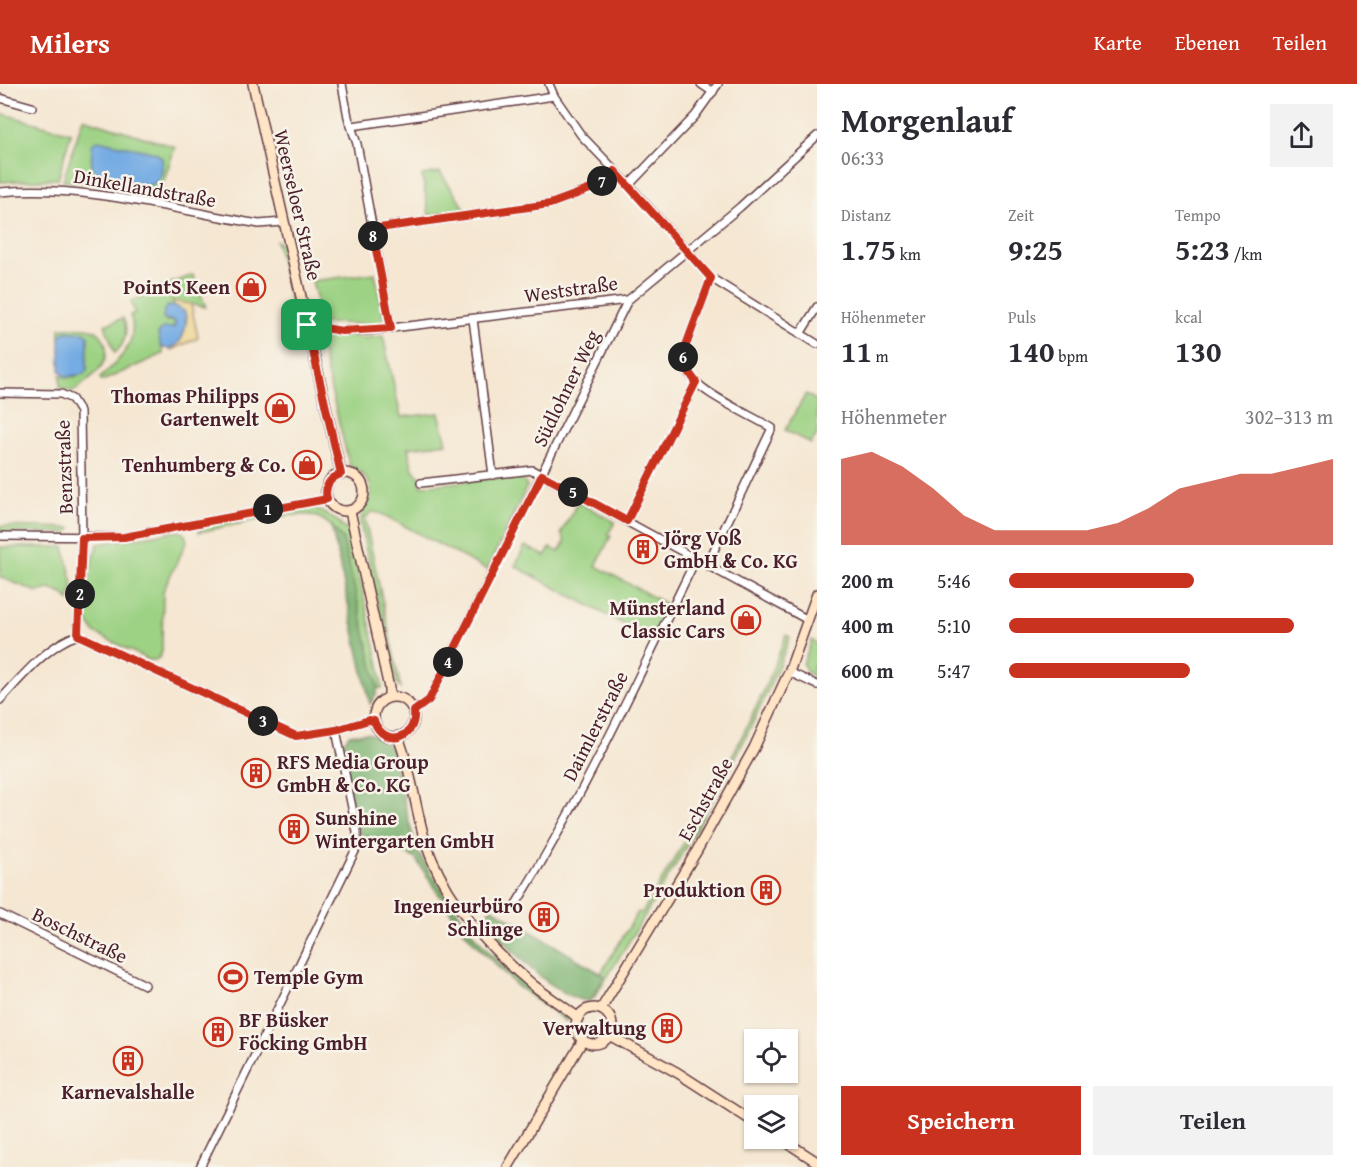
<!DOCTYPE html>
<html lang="de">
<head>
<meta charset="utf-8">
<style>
  :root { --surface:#fff; --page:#f2f2f3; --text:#2b2b33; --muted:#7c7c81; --accent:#c8321e }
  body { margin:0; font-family:"Gentium Book Plus",serif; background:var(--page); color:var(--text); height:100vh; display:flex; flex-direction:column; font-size:22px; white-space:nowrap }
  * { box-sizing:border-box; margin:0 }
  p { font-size:20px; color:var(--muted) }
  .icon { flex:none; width:33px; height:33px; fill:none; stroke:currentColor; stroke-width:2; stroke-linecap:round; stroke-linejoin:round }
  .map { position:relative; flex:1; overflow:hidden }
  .drawer { display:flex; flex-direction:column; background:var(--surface); width:540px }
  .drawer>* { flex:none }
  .controls { position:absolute; left:744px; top:945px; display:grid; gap:12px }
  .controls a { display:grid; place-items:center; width:54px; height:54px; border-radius:0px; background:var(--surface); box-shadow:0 2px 4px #0004; font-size:30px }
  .pin { position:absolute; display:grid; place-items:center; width:51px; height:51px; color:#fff; margin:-26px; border-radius:12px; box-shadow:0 3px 9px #0006 }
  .km { position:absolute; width:30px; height:30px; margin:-15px; border-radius:50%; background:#222; color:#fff; font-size:16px; line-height:30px; text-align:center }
  .round { display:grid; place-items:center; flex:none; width:63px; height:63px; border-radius:0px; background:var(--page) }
  .summary { display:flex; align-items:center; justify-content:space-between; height:102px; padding:0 24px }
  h1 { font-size:33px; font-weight:700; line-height:45px }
  .stats { display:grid; grid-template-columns:repeat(3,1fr); gap:9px; height:102px; padding:6px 24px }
  .stats div { display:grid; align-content:center }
  .stats b { font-size:30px; font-weight:700 }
  .stats small { font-size:16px; font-weight:400 }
  .stats p { font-size:16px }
  .chart { height:168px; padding:12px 24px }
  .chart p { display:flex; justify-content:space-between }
  .chart svg { width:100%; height:108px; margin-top:6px; fill:var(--accent); opacity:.7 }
  .primary-button { display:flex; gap:12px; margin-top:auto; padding:12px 24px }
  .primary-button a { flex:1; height:69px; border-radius:0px; background:var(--accent); color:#fff; font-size:24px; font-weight:700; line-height:69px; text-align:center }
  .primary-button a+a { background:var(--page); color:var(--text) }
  ul { padding:0 24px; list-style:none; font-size:20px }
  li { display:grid; grid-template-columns:96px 72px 1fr; align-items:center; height:45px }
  li i { height:15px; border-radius:8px; background:var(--accent) }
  header { display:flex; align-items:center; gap:36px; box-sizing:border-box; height:84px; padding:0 30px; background:var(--accent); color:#fff }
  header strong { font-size:28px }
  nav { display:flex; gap:33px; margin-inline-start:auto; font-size:21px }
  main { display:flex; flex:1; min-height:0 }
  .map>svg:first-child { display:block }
  .green { fill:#9dd284; stroke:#747858; stroke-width:1.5 }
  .forest { fill:#7eb472; stroke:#646a4e; stroke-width:1.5 }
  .sand { fill:#eeda9e; stroke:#9c7c64; stroke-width:1.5 }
  .water { fill:#75ace3; stroke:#606687; stroke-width:1.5 }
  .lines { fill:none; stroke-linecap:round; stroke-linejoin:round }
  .street-casing { stroke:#643d44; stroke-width:10 }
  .secondary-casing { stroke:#643d44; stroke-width:12 }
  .street { stroke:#fff; stroke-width:7 }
  .secondary { stroke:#ffe4c6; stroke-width:9 }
  .route-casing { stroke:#fff; stroke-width:12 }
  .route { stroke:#c8321e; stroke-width:8 }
  .labels { text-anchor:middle; stroke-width:5; stroke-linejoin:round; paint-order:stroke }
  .street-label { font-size:20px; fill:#4a1f2b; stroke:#f7f3e8 }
  .poi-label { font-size:20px; font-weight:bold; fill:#4a1f2b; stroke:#f7f3e8; text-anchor:end }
</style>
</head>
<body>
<header>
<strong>Milers</strong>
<nav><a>Karte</a><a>Ebenen</a><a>Teilen</a></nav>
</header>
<main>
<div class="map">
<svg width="817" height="1083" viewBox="0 0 817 1083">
  <rect width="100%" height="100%" fill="#f7f3e8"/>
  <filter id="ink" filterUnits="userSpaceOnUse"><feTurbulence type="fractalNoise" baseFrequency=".0167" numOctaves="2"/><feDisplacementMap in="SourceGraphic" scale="12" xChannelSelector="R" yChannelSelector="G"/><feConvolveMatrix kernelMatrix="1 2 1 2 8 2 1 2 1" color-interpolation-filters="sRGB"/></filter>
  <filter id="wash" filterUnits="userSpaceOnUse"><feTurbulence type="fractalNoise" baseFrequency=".008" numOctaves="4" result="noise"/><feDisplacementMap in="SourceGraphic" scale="24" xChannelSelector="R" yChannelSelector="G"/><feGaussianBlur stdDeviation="1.35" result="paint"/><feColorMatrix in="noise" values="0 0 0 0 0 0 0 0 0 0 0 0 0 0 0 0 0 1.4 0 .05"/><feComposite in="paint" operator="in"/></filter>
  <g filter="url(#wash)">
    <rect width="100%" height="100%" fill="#f5e7d2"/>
    <g class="green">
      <polygon points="0,29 71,49 58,95 0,98"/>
      <polygon points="83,34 175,63 159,111 102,101 63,97"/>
      <polygon points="440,88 466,126 429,131 422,91"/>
      <polygon points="276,157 284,161 299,227 294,233"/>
      <polygon points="375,189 384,234 380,240 322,239 312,197"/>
      <path d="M193 191 206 223 172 217 175 222H172L165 237H173L175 239 173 245H162L160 247 163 270 102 297 100 294C118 277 140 259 130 231L135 229 131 217 145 212 144 209Z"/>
      <path d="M123 234C129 247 125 260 115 269L105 241Z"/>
      <path d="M60 244C70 244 85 242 94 246 99 248 102 252 104 256 114 279 91 293 76 306L71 307 60 304V291L66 293 78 292 65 248 60 252Z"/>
      <path d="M324 246 364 254 383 252 401 333 439 329 447 359 408 364C411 377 411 393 427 395L420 396 421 402 514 392 523 396 527 402 487 486 380 429 371 428 365 435 401 605 396 598 394 590 360 439C362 422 381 410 364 392 360 387 353 385 349 380L317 248Z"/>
      <polygon points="806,310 817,317 817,350 811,360 785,346"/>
      <polygon points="578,418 615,438 608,450 611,452 596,482 668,521 651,555 515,482 525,462 545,472 550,464 559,468 565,458 561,449"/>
      <path d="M316 422 317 425 339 438 343 444H346L351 456 379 581 382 604H378L343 456C336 446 327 436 315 432 293 426 225 443 199 448L203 441Z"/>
      <polygon points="0,442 71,444 68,449 0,448"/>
      <path d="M180 447 185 451 187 457 163 507 162 567C160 575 156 577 149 576L95 549 85 534V499L98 460Z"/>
      <polygon points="0,463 64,463 73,500 69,517 63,510 50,505 37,508 0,493"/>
      <path d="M786 551 790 553C741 682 666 796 595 913L590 917 604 892 601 889 638 828 642 829C696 739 750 650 786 551Z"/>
      <polygon points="812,556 817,560 817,577 813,584 817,586 817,595 807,588 803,580"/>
    </g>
    <g class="forest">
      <polygon points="331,441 343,456 378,604 376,611 370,620"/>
      <path d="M366 649C375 650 386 658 392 665L408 734 418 769 450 817 474 851 500 880 568 934 567 938 517 902 475 860 460 842 415 774 358 749 344 678 343 659 349 651Z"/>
      <path d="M491 823 605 892 590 917C557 917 503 860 485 833Z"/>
    </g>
    <path class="sand" d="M172 217 191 220 198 254 171 266 170 263C181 259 186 243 187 232L175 222Z"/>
    <g class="water">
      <path d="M97 56 156 69 162 74C166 119 128 95 101 96 88 80 92 80 92 61Z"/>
      <path d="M168 222 177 223 185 228C189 243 181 270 161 263L158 250 163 244H174L175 239 173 237 163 235 164 226Z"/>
      <polygon points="65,248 84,248 88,251 87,286 84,290 66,293 60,287 60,252"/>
    </g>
  </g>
  <g filter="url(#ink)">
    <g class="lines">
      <g class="street-casing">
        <g id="street">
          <polyline points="342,0 348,33 357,60 391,244"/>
          <polyline points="549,0 554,12 581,51 629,101 711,194 817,260"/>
          <polyline points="701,0 713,8"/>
          <polyline points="0,14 32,23"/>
          <polyline points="352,42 554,12"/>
          <polyline points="629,101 695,32 718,0"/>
          <path d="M0 108C88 100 173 126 259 140L283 138"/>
          <polyline points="372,145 550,120 593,104 615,87"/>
          <polyline points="473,235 493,391"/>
          <polyline points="307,241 342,247 366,247 628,216 740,123 817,52"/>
          <polyline points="800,250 817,223"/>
          <polyline points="0,309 61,310 72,315 80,328 82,454 78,551"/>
          <polyline points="421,399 532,386 808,536"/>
          <polyline points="627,437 696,298"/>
          <polyline points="0,452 124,453 327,415"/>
          <path d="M707 481 772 344C752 332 710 313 696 298 686 288 683 277 685 264L711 194"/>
          <polyline points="789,588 817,601"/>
          <path d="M0 616C22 593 47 561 78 551L296 652 336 646 369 636 374 637"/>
          <polyline points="414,627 429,616 628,216"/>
          <path d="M516 820C585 710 639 591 696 475"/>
          <polyline points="0,830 145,901"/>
          <polyline points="200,1083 357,763 357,748 336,646"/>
        </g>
      </g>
      <g class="secondary-casing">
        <g id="secondary">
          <polyline points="253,0 341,390"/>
          <circle cx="345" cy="408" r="19"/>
          <polyline points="350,427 389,604 389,613"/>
          <circle cx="394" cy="633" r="20"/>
          <path d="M398 653C412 687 415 725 426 760 445 816 489 864 533 901 548 913 564 922 578 934"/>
          <circle cx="594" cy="942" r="18"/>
          <polyline points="601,925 695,770 754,664 789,588 817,510"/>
          <polyline points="609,951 678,989 754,1038"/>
          <polyline points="780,1054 817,1078"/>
          <polyline points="508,1083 583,956"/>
        </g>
      </g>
      <use href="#street" class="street"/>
      <use href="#secondary" class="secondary"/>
    </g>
  </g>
  <g class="lines" filter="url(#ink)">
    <g class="route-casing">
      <path id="route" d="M615 87 711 194 685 264C682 279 687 286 696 298L627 437 542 391 429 616 414 627C417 656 384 664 374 637L369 636 336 646 296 652 78 551 82 454 124 453 327 415C324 403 329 394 341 390L307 241 342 247 391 244 372 145 550 120 593 104Z"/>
    </g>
    <use href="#route" class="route"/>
  </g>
  <defs>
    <g id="shop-ring" transform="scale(1.5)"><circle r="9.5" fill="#f7f3e8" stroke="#c8321e" stroke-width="1.5"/><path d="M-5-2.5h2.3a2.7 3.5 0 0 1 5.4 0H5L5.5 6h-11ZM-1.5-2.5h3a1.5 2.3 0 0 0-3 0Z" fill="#c8321e"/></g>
    <g id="building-ring" transform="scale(1.5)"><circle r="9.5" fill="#f7f3e8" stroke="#c8321e" stroke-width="1.5"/><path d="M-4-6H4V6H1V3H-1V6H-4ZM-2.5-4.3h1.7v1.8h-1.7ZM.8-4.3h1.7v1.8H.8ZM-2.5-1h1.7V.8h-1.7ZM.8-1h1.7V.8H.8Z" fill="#c8321e"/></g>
    <g id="stadium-ring" transform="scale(1.5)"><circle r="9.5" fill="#f7f3e8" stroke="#c8321e" stroke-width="1.5"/><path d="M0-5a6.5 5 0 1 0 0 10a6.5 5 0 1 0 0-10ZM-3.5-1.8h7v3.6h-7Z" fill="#c8321e"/></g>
  </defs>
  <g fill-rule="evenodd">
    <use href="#shop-ring" x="251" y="203"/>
    <use href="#shop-ring" x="280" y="324"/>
    <use href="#shop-ring" x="307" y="381"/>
    <use href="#building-ring" x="643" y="465"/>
    <use href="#shop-ring" x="746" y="536"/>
    <use href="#building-ring" x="256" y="689"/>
    <use href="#building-ring" x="294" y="745"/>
    <use href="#building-ring" x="766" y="806"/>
    <use href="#building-ring" x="544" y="833"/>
    <use href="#stadium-ring" x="233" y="893"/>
    <use href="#building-ring" x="667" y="944"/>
    <use href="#building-ring" x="218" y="948"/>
    <use href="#building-ring" x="128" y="977"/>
  </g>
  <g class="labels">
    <g class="street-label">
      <text transform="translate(145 104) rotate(10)" y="7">Dinkellandstraße</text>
      <text transform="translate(298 121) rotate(77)" y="7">Weerseloer Straße</text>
      <text transform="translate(571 205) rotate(-8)" y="7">Weststraße</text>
      <text transform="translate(566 304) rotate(-64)" y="7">Südlohner Weg</text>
      <text transform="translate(64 383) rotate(-92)" y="7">Benzstraße</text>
      <text transform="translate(595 642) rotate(-63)" y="7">Daimlerstraße</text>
      <text transform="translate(705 715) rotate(-61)" y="7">Eschstraße</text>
      <text transform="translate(80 851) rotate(26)" y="7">Boschstraße</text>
    </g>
    <g class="poi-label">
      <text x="230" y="210">PointS Keen</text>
      <text x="259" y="319">Thomas Philipps<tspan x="259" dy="23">Gartenwelt</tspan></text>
      <text x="286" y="388">Tenhumberg &amp; Co.</text>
      <text x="664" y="461" text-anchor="start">Jörg Voß<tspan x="664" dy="23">GmbH &amp; Co. KG</tspan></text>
      <text x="725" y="531">Münsterland<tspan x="725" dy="23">Classic Cars</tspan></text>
      <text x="277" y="685" text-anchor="start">RFS Media Group<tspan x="277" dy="23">GmbH &amp; Co. KG</tspan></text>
      <text x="315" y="741" text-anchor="start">Sunshine<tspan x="315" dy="23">Wintergarten GmbH</tspan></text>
      <text x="745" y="813">Produktion</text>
      <text x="523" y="829">Ingenieurbüro<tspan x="523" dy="23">Schlinge</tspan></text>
      <text x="254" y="900" text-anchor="start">Temple Gym</text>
      <text x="239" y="943" text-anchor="start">BF Büsker<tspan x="239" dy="23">Föcking GmbH</tspan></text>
      <text x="646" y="951">Verwaltung</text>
      <text x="128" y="1015" text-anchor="middle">Karnevalshalle</text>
    </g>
  </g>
</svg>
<div class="controls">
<a><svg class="icon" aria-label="locate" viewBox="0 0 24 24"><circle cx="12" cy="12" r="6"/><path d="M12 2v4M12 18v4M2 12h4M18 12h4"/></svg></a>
<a><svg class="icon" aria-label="layers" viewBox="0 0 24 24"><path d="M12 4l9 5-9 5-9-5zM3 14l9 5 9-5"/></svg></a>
</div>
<div class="pin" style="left:307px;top:241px;background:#1e9e55"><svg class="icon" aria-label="arrive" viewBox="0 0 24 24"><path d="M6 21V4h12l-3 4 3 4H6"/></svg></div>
<b class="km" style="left:268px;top:425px">1</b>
<b class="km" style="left:80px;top:510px">2</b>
<b class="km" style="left:263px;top:637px">3</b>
<b class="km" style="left:448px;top:578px">4</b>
<b class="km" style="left:573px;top:408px">5</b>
<b class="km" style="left:683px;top:273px">6</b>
<b class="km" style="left:602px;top:97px">7</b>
<b class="km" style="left:373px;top:152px">8</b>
</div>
<section class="drawer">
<div class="summary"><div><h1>Morgenlauf</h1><p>06:33</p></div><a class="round"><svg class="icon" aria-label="share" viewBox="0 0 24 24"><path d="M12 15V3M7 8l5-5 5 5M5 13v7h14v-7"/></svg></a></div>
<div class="stats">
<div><p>Distanz</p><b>1.75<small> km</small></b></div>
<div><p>Zeit</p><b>9:25</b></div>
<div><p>Tempo</p><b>5:23<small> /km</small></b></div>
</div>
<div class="stats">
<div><p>Höhenmeter</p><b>11<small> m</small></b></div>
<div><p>Puls</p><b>140<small> bpm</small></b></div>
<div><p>kcal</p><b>130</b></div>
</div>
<div class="chart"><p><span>Höhenmeter</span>302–313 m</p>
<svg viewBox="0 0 160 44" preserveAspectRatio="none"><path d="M0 44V9L10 6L20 12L30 21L40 32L50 38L60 38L70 38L80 38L90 35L100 29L110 21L120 18L130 15L140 15L150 12L160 9V44z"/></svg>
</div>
<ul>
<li><b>200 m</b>5:46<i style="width:57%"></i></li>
<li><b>400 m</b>5:10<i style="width:88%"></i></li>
<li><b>600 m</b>5:47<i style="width:56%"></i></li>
</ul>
<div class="primary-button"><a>Speichern</a><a>Teilen</a></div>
</section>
</main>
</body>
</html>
